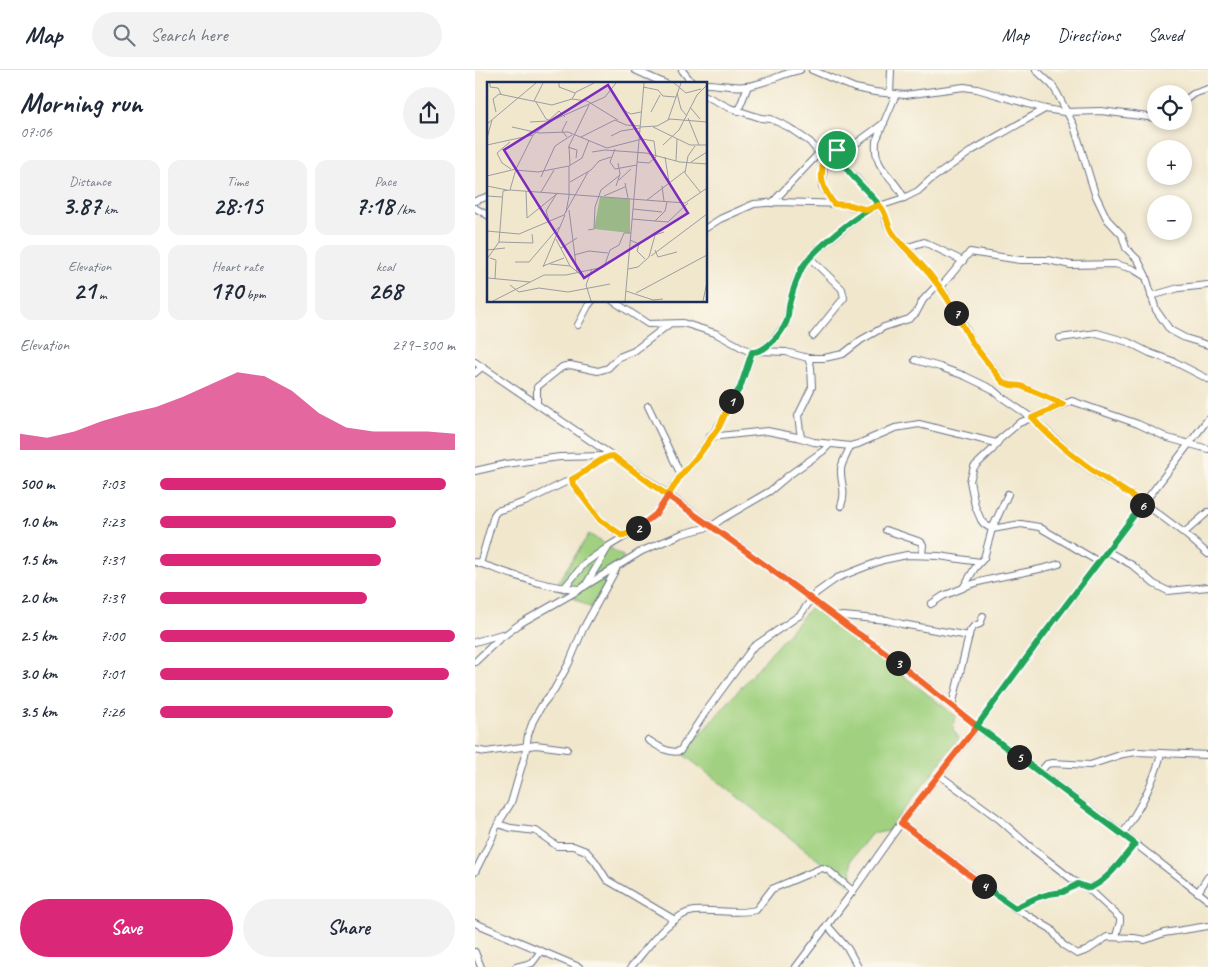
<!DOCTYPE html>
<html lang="en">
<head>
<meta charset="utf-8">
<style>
  :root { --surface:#fff; --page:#f2f2f3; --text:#1f2937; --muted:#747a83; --line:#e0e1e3; --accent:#db2777 }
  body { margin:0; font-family:Caveat,sans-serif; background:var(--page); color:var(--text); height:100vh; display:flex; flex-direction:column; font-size:19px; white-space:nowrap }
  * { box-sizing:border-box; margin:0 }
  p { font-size:16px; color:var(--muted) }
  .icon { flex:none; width:28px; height:28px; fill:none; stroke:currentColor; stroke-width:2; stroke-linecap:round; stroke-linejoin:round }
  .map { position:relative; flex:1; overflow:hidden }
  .side { display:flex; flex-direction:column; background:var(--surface); width:475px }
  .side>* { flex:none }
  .buttons { position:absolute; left:672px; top:15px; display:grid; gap:10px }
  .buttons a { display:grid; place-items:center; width:45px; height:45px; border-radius:50%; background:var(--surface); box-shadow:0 2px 8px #0003; font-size:25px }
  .pin { position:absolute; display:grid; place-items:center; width:42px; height:42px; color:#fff; margin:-21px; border:2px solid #fff; border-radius:50%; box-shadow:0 1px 5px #0007 }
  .km { position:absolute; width:25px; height:25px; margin:-12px; border-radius:50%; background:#222; color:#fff; font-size:14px; line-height:25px; text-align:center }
  .round { display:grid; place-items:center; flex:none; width:52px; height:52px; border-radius:26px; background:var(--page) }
  .headline { display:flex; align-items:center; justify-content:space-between; height:85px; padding:0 20px }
  h1 { font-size:28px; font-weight:700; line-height:38px }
  .stats { display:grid; grid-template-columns:repeat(3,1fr); gap:8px; height:85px; padding:5px 20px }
  .stats div { display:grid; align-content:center; border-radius:12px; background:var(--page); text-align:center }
  .stats b { font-size:25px; font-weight:700 }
  .stats small { font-size:14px; font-weight:400 }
  .stats p { font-size:14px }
  .chart { height:140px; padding:10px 20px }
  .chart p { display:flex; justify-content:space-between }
  .chart svg { width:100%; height:90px; margin-top:5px; fill:var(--accent); opacity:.7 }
  .primary-button { display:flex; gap:10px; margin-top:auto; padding:10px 20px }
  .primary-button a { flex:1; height:58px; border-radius:30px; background:var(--accent); color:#fff; font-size:20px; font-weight:700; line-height:58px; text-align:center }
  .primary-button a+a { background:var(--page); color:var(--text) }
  ul { padding:0 20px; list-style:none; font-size:16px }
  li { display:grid; grid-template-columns:80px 60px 1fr; align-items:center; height:38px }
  li i { height:12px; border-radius:6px; background:var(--accent) }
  header { display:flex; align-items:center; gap:30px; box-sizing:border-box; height:70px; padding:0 25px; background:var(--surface); border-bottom:1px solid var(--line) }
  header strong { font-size:24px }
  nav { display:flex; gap:28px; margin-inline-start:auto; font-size:18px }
  .search { width:350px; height:45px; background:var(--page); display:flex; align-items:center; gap:12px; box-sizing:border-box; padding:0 18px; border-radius:28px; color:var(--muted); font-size:19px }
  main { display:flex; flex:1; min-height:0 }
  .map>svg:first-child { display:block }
  .green { fill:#a1d180; stroke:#5e806f }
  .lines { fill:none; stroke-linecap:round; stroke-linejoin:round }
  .minor-casing { stroke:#666f85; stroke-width:8 }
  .minor { stroke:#fff; stroke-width:6 }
  .split-1-casing { stroke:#fff; stroke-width:10 }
  .split-2-casing { stroke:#fff; stroke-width:10 }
  .split-3-casing { stroke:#fff; stroke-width:10 }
  .split-4-casing { stroke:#fff; stroke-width:10 }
  .split-5-casing { stroke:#fff; stroke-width:10 }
  .split-6-casing { stroke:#fff; stroke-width:10 }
  .split-7-casing { stroke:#fff; stroke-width:10 }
  .split-8-casing { stroke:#fff; stroke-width:10 }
  .split-1 { stroke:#22a559; stroke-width:6 }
  .split-2 { stroke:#f5b400; stroke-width:6 }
  .split-3 { stroke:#f0652b; stroke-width:6 }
  .split-4 { stroke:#f0652b; stroke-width:6 }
  .split-5 { stroke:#22a559; stroke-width:6 }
  .split-6 { stroke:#22a559; stroke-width:6 }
  .split-7 { stroke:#f5b400; stroke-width:6 }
  .split-8 { stroke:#f5b400; stroke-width:6 }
  .inset-road { fill:none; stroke:#9b9da1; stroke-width:1 }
  .view { fill:#7b2cbf; fill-opacity:0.15; stroke:#7b2cbf; stroke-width:2.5 }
  .inset-edge { fill:none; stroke:#1b2f5e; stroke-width:2.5 }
</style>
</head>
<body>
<header>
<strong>Map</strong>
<div class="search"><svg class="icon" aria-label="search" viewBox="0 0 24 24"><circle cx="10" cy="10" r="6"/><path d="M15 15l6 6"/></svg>Search here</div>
<nav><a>Map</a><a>Directions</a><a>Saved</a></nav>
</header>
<main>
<section class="side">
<div class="headline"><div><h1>Morning run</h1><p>07:06</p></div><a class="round"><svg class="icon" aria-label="share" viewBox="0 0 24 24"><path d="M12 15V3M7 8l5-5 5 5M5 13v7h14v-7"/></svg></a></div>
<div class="stats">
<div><p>Distance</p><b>3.87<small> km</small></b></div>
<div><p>Time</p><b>28:15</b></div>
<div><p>Pace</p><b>7:18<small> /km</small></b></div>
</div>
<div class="stats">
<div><p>Elevation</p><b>21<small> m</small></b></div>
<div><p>Heart rate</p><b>170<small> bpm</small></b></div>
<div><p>kcal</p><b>268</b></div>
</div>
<div class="chart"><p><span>Elevation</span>279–300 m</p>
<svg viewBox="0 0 160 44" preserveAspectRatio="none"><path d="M0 44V36L10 38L20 35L30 30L40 26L50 23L60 18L70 12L80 6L90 8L100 15L110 26L120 33L130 35L140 35L150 35L160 36V44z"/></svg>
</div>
<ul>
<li><b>500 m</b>7:03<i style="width:97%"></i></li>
<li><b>1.0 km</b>7:23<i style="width:80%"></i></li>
<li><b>1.5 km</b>7:31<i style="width:75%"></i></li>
<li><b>2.0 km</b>7:39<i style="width:70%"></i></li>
<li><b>2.5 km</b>7:00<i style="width:100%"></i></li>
<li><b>3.0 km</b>7:01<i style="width:98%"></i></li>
<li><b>3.5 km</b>7:26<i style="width:79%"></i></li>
</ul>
<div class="primary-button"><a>Save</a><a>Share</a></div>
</section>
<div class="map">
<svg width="733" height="897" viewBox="0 0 733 897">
  <rect width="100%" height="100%" fill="#fbf7ec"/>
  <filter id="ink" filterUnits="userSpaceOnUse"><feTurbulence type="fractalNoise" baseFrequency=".02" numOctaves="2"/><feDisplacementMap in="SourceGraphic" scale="10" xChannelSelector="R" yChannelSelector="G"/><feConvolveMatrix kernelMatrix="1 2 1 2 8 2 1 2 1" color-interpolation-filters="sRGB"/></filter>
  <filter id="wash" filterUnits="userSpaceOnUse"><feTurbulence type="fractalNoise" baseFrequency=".0096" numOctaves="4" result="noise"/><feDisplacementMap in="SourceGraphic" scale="20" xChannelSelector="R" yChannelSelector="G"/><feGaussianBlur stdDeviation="1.12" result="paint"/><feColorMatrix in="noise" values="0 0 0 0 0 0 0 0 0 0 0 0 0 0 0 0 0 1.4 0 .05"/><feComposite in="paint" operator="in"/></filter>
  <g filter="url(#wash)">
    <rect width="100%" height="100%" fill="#f1e7cd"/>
    <g class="green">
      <polygon points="114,464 149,487 116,538 80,517"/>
      <polygon points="337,536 482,647 479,650 478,660 484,668 413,761 396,764 376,790 377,810 374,814 208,684"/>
    </g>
  </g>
  <g filter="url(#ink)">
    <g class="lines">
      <g class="minor-casing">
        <g id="minor">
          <polyline points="160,0 191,14"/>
          <polyline points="207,0 218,14"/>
          <polyline points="337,0 380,18 400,22 430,25 489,17 502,19 570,39 589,42 626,41 681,48"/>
          <polyline points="561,0 577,15 582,23 599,56 620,124 632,149 647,165 651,178 663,190 671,206"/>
          <path d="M231 14C245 14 258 18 272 16 291 14 307 3 325 0"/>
          <polyline points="415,24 416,0"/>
          <path d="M421 24 401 71C398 101 419 105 429 128"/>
          <polyline points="231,26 255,38 286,48 296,49 313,57 335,72 344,83 367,95 381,108 408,140 412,154 424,172 444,192 469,222 490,257 498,274 529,312 535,315 546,316 588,334"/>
          <polyline points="709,31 718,24 733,19"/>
          <polyline points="263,41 273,16"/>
          <polyline points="365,71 361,83 367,95"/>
          <polyline points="0,131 14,126"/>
          <polyline points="297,133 344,83"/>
          <polyline points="359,134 347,116 350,87 383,72 409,53"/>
          <polyline points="0,138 14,146"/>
          <polyline points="231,158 245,149 279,134 304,132 368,134 392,140"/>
          <polyline points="430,178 449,172 488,191"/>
          <polyline points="335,188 367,219 369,228 338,266"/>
          <polyline points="465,218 495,182 545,190 573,190 596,195 640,194 658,199 671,207 681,240 695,260 710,268 733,275"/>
          <polyline points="676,226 704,218 733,215"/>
          <polyline points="138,231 173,254 208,253 240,263 277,283 285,281 311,282 333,288 349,288 368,284 386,270 409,257 434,249 441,243 448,230 462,215"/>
          <polyline points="103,255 113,236 117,231"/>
          <polyline points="585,268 622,263 653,272 675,283 700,292 733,309"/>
          <polyline points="285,281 296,273 311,254 315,231 321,210 330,193 342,180 392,140 429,128 443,121 455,110 498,80 570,39"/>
          <polyline points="440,290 465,297 490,306 517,319 525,326 557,348 605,392 626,407 669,433 709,463 733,484"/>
          <polyline points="0,292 163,403 310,509 368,553 413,584 502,656 636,755 733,830"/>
          <polyline points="0,303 7,297"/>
          <polyline points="62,334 62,317 87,297 95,295 123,301 133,298 144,287 159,281 193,255"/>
          <polyline points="173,336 206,405"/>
          <polyline points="235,367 292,361 322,367 339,372 375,376 383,374 420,358 444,354 521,373"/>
          <polyline points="326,368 323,346 337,317 336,297 333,288"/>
          <polyline points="0,401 31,394 85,387 131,386"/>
          <polyline points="97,409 98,414 125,450 148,466"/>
          <path d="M366 436C372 420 365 413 366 399 367 391 373 384 375 376"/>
          <polyline points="411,460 446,472 448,475 447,484"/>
          <polyline points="709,463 733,442"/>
          <polyline points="632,481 657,495 679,514 693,521 733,517"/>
          <path d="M0 492C34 503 69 518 105 519L167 481 207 464 237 456 247 449 295 421 314 405 348 381 355 374"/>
          <polyline points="624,492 564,457 546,454 517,459 509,454 506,450 500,436 495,411 499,397 518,379 525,369 544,353 597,331 663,354 693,368 733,379"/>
          <polyline points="5,494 19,445 22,441 50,432 103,406 131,386"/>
          <polyline points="110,516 134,476 164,458 181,444 205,406 223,386 248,349 254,332 265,318 277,283"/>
          <path d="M489 517C520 505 553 504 584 494"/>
          <polyline points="89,518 110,493 133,477"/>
          <polyline points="456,534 468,526 488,518 500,498 509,488 517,459 533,424"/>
          <polyline points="361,547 368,546 412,550 427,554 494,566"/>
          <polyline points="0,572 27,564"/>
          <polyline points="0,592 23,570 46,553 104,520"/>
          <polyline points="477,636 495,561 499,556 505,554 508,546"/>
          <path d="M173 670C183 676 193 684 205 681L229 644 278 577 325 545 341 523 362 508 408 490 432 485 464 486 505 492"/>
          <polyline points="0,680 11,682 61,675 92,679"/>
          <polyline points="565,702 572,694 577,693 615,695 648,684 662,682 733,685"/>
          <polyline points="464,705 524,749 553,775 603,814"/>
          <path d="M426 753C464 781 502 810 540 838L561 828 574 824 588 822 603 814 613 818C632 812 647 789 660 774"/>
          <polyline points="23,754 36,758 61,761 82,776 98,776 111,781 120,791 132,810 200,850"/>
          <path d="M647 765C664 739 678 715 686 684"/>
          <polyline points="0,802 17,768 20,759 36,733 50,685 53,665 58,651 67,635 79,620 94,593 108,559 141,499"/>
          <polyline points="613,818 645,848 645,852 641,866"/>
          <polyline points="723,822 733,807"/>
          <polyline points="540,838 576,859 588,875 602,884 613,880 632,867 659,868 670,870 689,863 733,856"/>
          <polyline points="0,853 104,897"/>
          <polyline points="352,855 373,879 383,897"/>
          <polyline points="0,882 6,897"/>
          <polyline points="41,897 57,893 66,881"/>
          <path d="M156 897C171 880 195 844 219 841 239 839 262 845 281 840L297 819 347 798 353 800 378 821"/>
          <polyline points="321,897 378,821 426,753 498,662 569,564 733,349"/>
        </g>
      </g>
      <use href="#minor" class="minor"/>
    </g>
  </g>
  <g class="lines" filter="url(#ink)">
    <g class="split-1-casing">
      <path id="split-1" d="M256 331 265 318 277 282C290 283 306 264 311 253 314 247 313 238 315 231 318 220 322 208 327 198 336 182 386 141 404 135 393 120 363 96 362 80"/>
    </g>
    <g class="split-2-casing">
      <path id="split-2" d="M163 458 148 466 125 450 98 414 97 409C110 404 124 387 138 386L193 426 206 405 223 386 244 357 256 331"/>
    </g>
    <g class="split-3-casing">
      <path id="split-3" d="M163 458 181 444 193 426C252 467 310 509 367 552 386 567 406 577 423 593"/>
    </g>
    <g class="split-4-casing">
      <polyline id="split-4" points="423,593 502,656 426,753 509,816"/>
    </g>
    <g class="split-5-casing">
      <path id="split-5" d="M509 816 540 838 561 828 574 824 588 822 603 814 614 818C631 813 648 788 660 774L544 687"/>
    </g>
    <g class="split-6-casing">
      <polyline id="split-6" points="544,687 502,656 569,564 667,435"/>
    </g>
    <g class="split-7-casing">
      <path id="split-7" d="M481 243 498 274 528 312 535 315 546 316 588 334 557 348C592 385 626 407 669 433L667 435"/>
    </g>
    <g class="split-8-casing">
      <path id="split-8" d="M362 80 350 86C344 108 346 116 359 134L375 135 392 140 404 135C412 142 411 153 417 162 424 173 434 181 442 190 457 206 471 224 481 243"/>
    </g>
    <use href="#split-1" class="split-1"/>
    <use href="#split-2" class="split-2"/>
    <use href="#split-3" class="split-3"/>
    <use href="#split-4" class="split-4"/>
    <use href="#split-5" class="split-5"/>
    <use href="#split-6" class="split-6"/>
    <use href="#split-7" class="split-7"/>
    <use href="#split-8" class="split-8"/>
  </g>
  <g transform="translate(12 12)">
    <rect width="220" height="220" fill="#f1e7cd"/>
    <path d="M113 115 143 117V151L107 147Z" fill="#a1d180"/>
    <path class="inset-road" d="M3 1V5L11 6 14 12M72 1V5L88 11M187 1 199 11 214 7M156 5 171 8 176 14 189 15M190 11 194 27 200 34M85 17 89 10 107 1M47 19 56 1M49 20 59 37 64 39M203 25 213 37M138 29 144 32 154 30M9 30 6 17 12 12 65 23 85 17 100 19 131 38M164 30 173 13M201 36 212 63M181 38 194 1M61 39 72 29 78 35M80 39 75 49 80 55M43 40 61 39M0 42 49 1M25 45 52 51 81 50 120 66 155 57 167 59 169 75 162 81 150 80M153 45 170 44 183 37 220 40M166 45 203 63H220M124 54 134 49 153 46M94 55 128 38 139 43 153 44M0 56 5 38M23 60 10 71 15 81 24 87M0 63 46 53M176 63 192 48 210 13 220 3M208 64 201 74 198 91 214 111M81 65 90 68 89 76M128 67 123 80 128 87 150 83M105 70 118 68 159 71 193 80 220 82M178 75 182 100M189 79 190 57M204 80 220 70M83 83 82 64 102 23M29 87 23 108 198 121 220 106M28 88 51 90 82 84 95 76 102 58M0 94 29 87 46 53 64 39 118 15 129 1M54 95 68 64 85 53M132 98 144 87M83 100 104 88 112 79 124 75M138 101 141 116M0 104 20 108M129 104 133 92 131 81M175 104 177 119M39 109 40 136 71 111M54 110 67 88M0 114 15 115M117 114 138 105M160 118 198 89M146 127 175 130M82 128 90 190M79 130 82 114V84M145 137 168 139 178 129 180 120M62 138 59 129 70 111M168 139 181 140 201 121M101 148 107 147 108 125 114 108 133 93M0 149 32 152 77 133 101 90M69 157 83 184 99 197M143 158 152 162 150 169 158 177M12 160 46 161 45 152M74 166 90 156M0 168 18 166M168 168 171 175 190 170M87 173 102 169 121 171M164 174 220 132M3 176 9 178 8 197M0 177 12 160 16 109 23 108M28 180H42L72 145M63 182 83 184M56 184 77 176M56 185 78 133M141 187 151 185 162 175 168 153 177 150M1 196 43 200M23 203 32 210 52 206 81 210 123 202M139 209 166 218 176 217M149 211 220 173M6 219 57 193H79L117 185 123 168 132 163 137 151H144M104 219 99 203 105 187M138 219 157 1M216 219 220 200"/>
    <path class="view" d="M121 3 201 131 97 196 17 68Z"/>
    <rect width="220" height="220" class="inset-edge"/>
  </g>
</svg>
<div class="buttons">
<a><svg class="icon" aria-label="locate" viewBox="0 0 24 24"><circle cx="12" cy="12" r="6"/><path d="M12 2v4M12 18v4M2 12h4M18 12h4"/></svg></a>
<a>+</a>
<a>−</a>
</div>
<div class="pin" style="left:362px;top:80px;background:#1e9e55"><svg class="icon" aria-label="arrive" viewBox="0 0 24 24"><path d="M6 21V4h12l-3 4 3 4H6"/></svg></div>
<b class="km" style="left:256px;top:331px">1</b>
<b class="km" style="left:163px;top:458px">2</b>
<b class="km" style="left:423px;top:593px">3</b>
<b class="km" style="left:509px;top:816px">4</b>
<b class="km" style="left:544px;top:687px">5</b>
<b class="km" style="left:667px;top:435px">6</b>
<b class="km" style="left:481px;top:243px">7</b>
</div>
</main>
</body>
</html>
